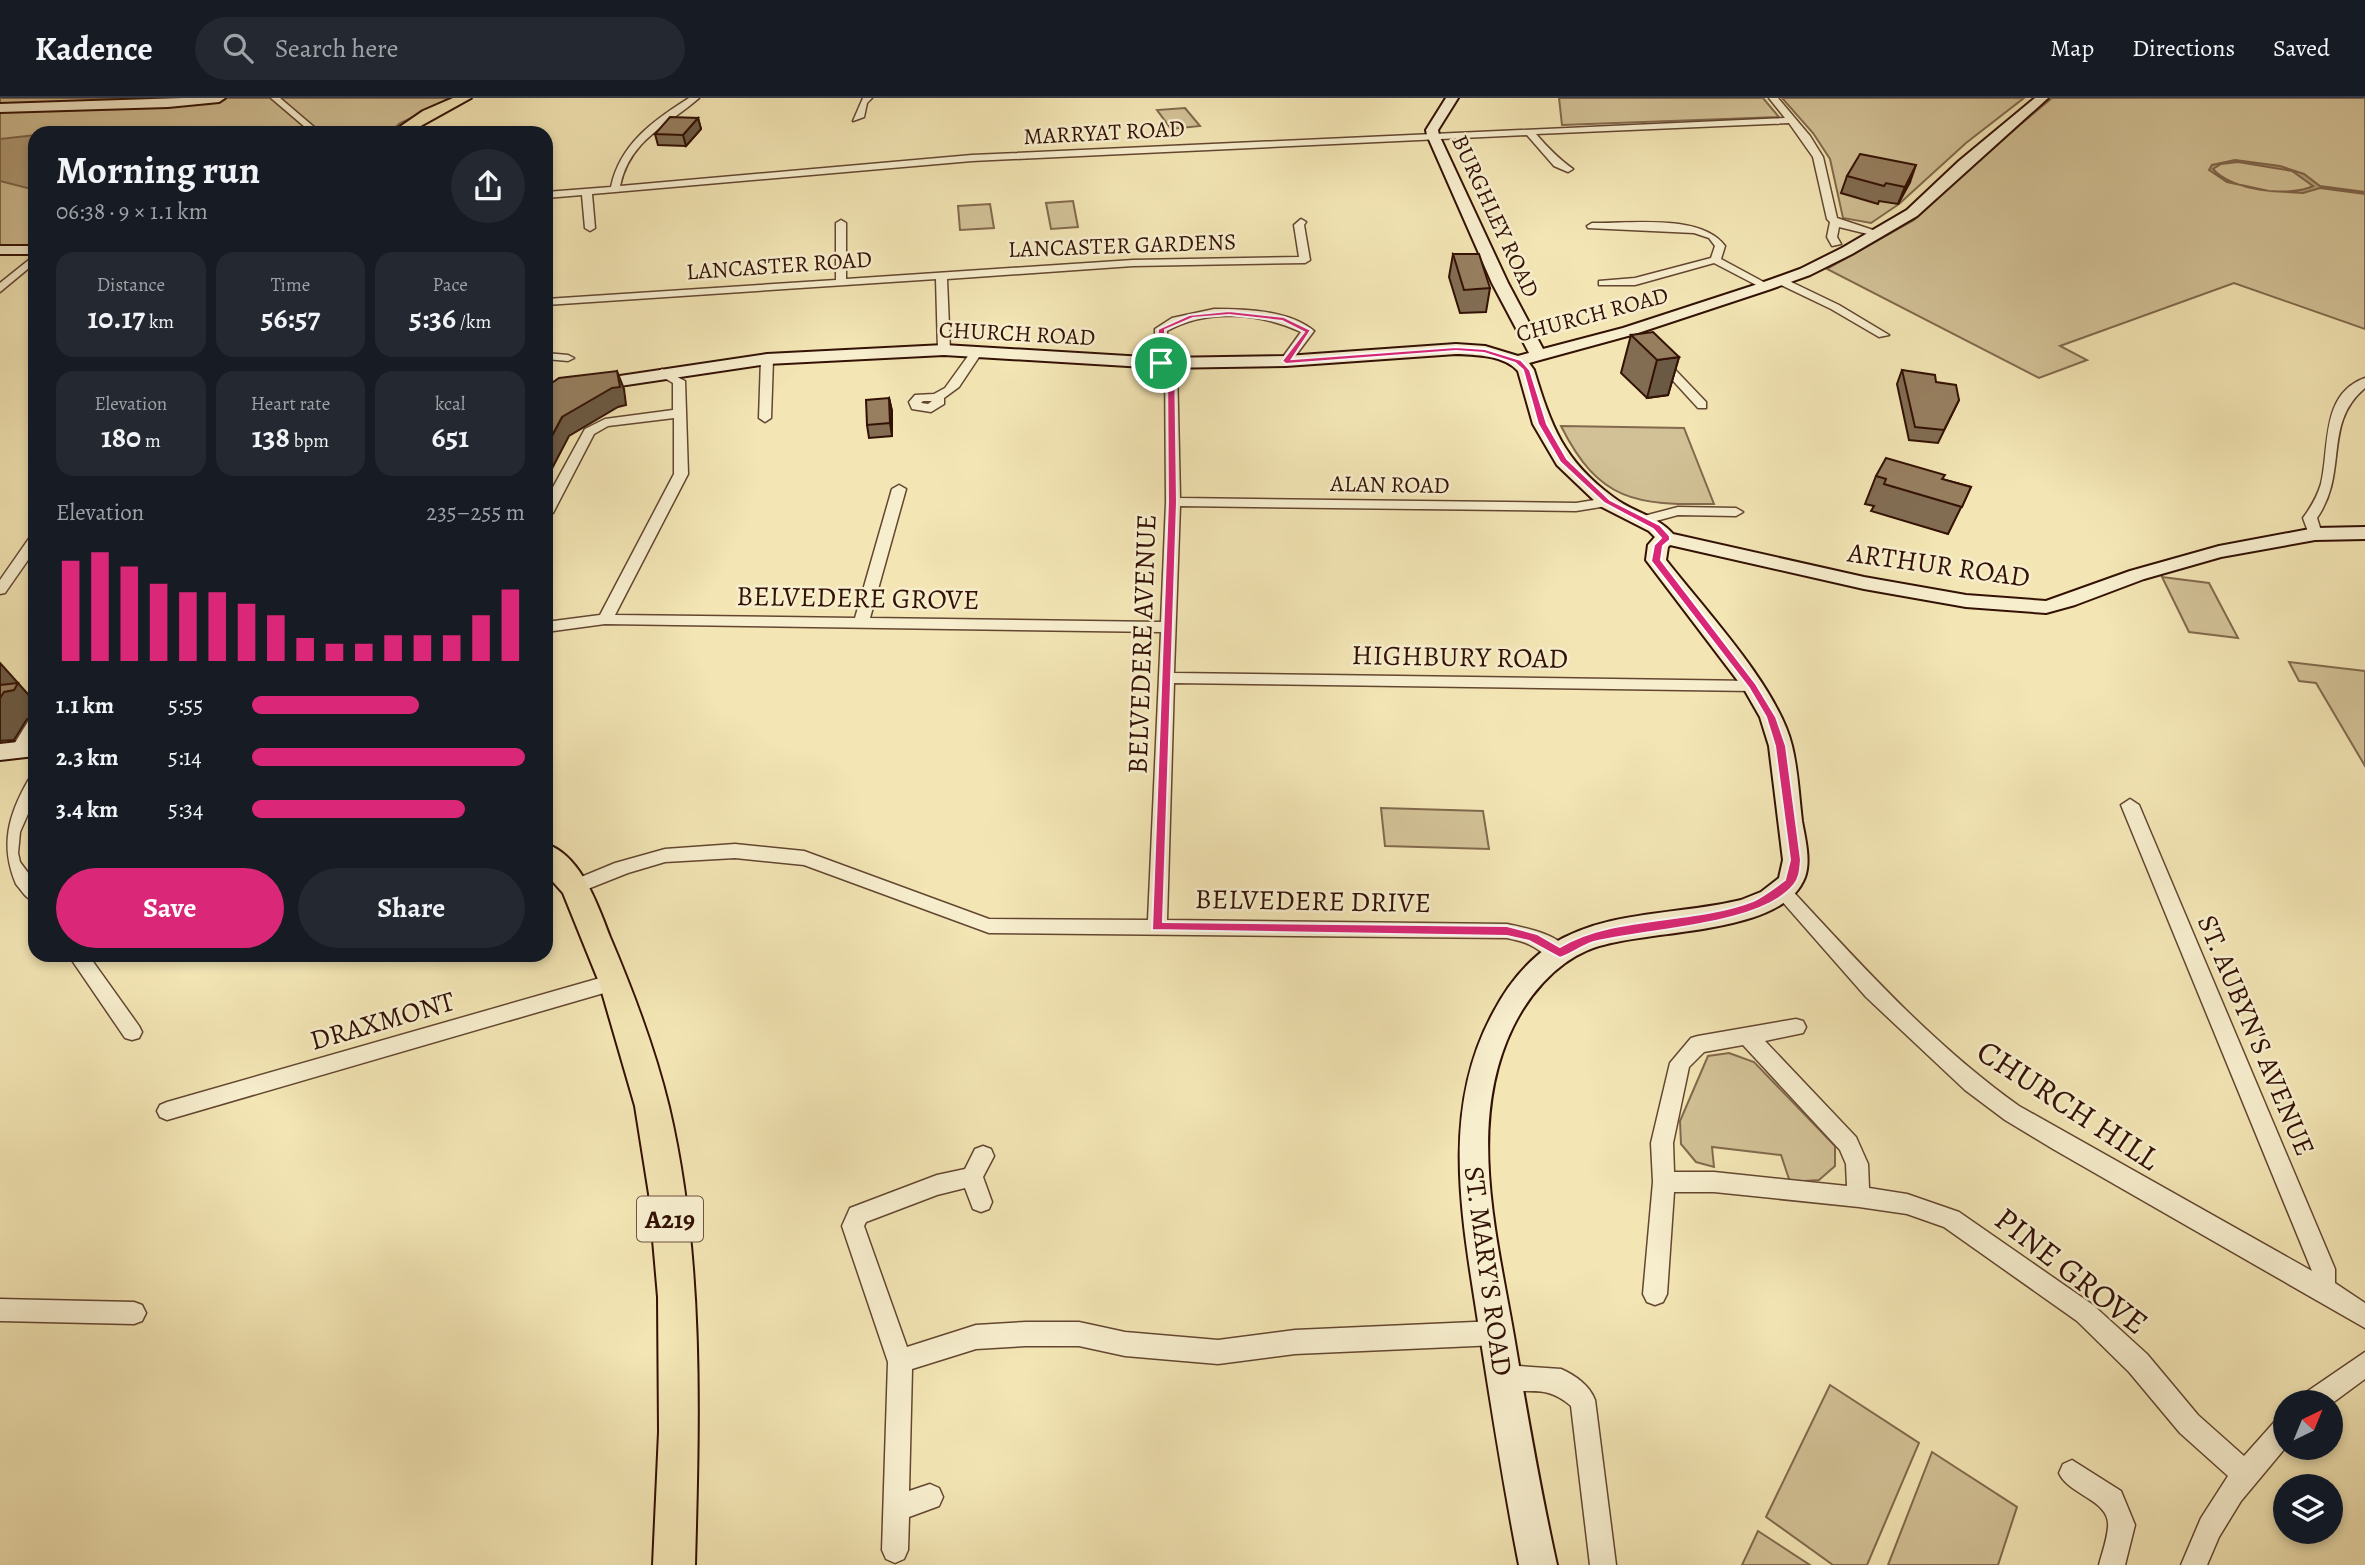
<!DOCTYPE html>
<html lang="en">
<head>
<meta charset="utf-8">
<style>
  :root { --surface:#171b24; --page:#242831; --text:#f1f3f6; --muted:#9ea1a6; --line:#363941; --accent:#db2777 }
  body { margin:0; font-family:Alegreya,serif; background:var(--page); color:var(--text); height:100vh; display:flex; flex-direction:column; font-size:26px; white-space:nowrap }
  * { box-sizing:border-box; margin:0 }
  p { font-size:23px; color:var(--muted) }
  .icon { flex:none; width:38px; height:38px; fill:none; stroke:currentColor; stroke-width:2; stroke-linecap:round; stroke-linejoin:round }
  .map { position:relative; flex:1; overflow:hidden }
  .sheet { position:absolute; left:28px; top:28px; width:525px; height:836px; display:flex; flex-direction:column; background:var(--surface); border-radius:21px; box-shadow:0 4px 10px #0003 }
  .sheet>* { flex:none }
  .needle { width:46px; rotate:43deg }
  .tools { position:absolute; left:2273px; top:1292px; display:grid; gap:14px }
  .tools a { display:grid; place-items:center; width:70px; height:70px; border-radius:50%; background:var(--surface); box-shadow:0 4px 10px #0003; font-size:35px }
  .pin { position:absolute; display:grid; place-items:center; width:60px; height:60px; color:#fff; margin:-30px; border:4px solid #fff; border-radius:50%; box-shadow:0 2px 7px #0007 }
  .round { display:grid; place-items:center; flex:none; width:74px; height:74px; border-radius:37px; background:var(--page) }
  .summary { display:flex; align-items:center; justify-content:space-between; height:119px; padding:0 28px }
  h1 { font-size:38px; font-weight:700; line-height:52px }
  .figures { display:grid; grid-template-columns:repeat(3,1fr); gap:10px; height:119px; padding:7px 28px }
  .figures div { display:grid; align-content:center; border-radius:18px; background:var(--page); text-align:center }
  .figures b { font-size:30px; font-weight:700 }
  .figures small { font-size:19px; font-weight:400 }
  .figures p { font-size:19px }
  .chart { height:196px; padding:14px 28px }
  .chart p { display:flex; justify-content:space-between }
  .chart svg { width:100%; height:126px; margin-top:7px; stroke:var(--accent); stroke-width:6 }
  .action { display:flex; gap:14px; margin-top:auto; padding:14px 28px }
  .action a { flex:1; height:80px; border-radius:42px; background:var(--accent); color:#fff; font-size:28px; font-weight:700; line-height:80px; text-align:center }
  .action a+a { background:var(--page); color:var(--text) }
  ul { padding:0 28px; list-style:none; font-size:23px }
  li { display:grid; grid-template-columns:112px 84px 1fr; align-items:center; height:52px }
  li i { height:18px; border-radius:9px; background:var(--accent) }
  header { display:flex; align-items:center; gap:42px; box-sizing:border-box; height:98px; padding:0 35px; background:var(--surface); border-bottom:2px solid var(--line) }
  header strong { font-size:33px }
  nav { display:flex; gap:38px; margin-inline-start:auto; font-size:24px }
  .search { width:490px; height:63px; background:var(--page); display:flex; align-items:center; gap:18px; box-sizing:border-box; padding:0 24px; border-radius:38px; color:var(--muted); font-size:26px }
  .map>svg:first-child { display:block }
  .green { fill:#d2c196; stroke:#82694d; stroke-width:2 }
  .water { fill:#b29d78; stroke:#7f654a; stroke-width:2; fill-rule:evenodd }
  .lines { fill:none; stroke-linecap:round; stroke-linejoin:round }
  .street-casing { stroke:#634630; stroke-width:3 }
  .secondary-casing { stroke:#331104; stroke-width:4 }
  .primary-casing { stroke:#331104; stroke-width:4 }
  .street { fill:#f7eece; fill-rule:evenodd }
  .secondary { fill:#f7eece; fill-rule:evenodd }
  .primary { fill:#f3e5b4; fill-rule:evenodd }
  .wall { fill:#826d53; stroke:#331104; stroke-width:2 }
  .shaded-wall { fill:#6a5943; stroke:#331104; stroke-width:2 }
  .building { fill:#977f60; stroke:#331104; stroke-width:2 }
  .route { fill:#db2777; stroke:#fff; stroke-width:2; fill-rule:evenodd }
  .labels { text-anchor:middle; stroke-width:5; stroke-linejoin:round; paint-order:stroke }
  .far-street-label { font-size:23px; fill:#331104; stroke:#f7eece }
  .shield { fill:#f7eece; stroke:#6e5341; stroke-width:2 }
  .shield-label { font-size:26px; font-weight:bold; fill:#331104 }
  .street-label { font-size:28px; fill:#331104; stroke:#f7eece }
  .near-street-label { font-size:33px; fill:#331104; stroke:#f7eece }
</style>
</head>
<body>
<header>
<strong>Kadence</strong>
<div class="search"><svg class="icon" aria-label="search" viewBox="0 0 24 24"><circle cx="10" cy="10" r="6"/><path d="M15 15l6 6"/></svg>Search here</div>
<nav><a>Map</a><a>Directions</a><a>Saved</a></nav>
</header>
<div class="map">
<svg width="2365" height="1467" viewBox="0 0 2365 1467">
  <rect width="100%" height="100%" fill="#f3e5b4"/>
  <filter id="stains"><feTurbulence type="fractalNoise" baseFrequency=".00286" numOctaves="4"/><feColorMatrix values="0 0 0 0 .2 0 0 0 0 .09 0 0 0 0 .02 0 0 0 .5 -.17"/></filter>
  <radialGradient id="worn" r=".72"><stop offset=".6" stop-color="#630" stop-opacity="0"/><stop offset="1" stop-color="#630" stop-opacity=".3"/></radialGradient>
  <g class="green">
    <polygon points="0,0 456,0 400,25 389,35 35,35 35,148 0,148"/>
    <polygon points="1559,0 1763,0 1779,19 1562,27"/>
    <polygon points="1782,0 2024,0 1966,45 1899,106 1871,125 1843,120 1830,61 1813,35"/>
    <polygon points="2052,0 2365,0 2365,231 2234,185 2060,248 2087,262 2039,280 1827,171 1914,122 1985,56"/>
    <polygon points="1185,10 1200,28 1171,31 1157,12"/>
    <polygon points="1073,103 1078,129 1051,131 1046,105"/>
    <polygon points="990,106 994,130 960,132 958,108"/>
    <path d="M1561 328 1684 330 1714 406C1636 407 1599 404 1561 328Z"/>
    <polygon points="2162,479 2209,485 2238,540 2189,534"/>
    <polygon points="2289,564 2365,573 2365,668 2316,585 2299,583"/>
    <polygon points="1381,710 1483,713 1489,751 1385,748"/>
    <polygon points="1729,955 1754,964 1835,1048 1835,1068 1819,1082 1790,1084 1781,1057 1712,1049 1714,1069 1696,1064 1681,1046 1680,1023 1708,958"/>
    <polygon points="1830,1287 1919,1345 1867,1467 1833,1467 1766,1419"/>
    <polygon points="1932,1354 2017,1409 1998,1467 1888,1467"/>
    <polygon points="1758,1433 1810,1467 1742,1467"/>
  </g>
  <g class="water">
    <polygon points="35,37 35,92 0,83 0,41"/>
    <path d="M2235 62 2280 68 2304 76 2320 88 2365 94V96L2320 90 2303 95 2269 93 2227 84 2209 72 2212 67ZM2238 64 2292 73 2313 88C2289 100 2230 92 2213 71L2221 66Z"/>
  </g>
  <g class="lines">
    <g class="street-casing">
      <g id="street">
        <polygon points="271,0 280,0 321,35 312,35"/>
        <path d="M689 0H699C667 28 630 41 620 88L972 57 1785 20 1769 0H1778L1810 38 1823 59 1837 120 1885 136 1880 139 1839 129 1837 139 1841 146 1832 148 1827 139 1830 124 1827 121 1813 59 1789 25 1536 36C1548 50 1559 61 1573 71L1568 74 1554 68 1527 37 972 63 592 96 595 130 590 133 585 130 582 97 546 100V94L611 89C620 46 654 22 689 0Z"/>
        <polygon points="863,0 872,0 867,5 864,19 853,23"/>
        <polygon points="1301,121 1306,124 1304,127 1310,162 1305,165 1133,168 947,181 950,252 944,255 938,252 936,181 546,207 546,201 836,182 836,125 841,122 846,125 846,181 1133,162 1299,159 1294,127"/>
        <path d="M1592 125C1629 126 1701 115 1725 148L1721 161 1771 188 1762 190 1714 165 1635 187H1599V183L1635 180 1711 160 1715 148 1709 140 1694 135 1588 130 1587 128Z"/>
        <polygon points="35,157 35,165 0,194 0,185"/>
        <polygon points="1777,181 1785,181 1839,207 1889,237 1879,239 1831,211 1777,185"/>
        <path d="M1214 211C1245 211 1289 212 1314 233L1290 265 1286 267 1280 263 1301 234C1259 215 1208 210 1167 233V263L1177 265 1180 400 1576 405 1607 400 1614 404 1607 408 1576 413 1180 408 1174 575 1753 583 1761 588 1753 593 1174 585 1167 822 1507 826C1526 830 1560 836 1570 855L1567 860C1553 865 1542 853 1530 847 1523 843 1515 842 1507 840L989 835 804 767 735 760 665 764 628 775 575 796 569 794 566 789 569 784 615 765 665 751 735 746 804 753 989 821 1148 822 1161 534 605 526 546 534V524L600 517 674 376V320L608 328 594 336 553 415 546 419V402L585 331 605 321 673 312V285L656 275 662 271 685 283 688 376 615 517 855 520 892 391 899 387 906 391 870 520 1161 524 1166 404 1165 267 1155 265V231L1172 220Z"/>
        <path d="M973 251 983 253 959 289 944 300V306L931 314 912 311 909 304 915 297 934 296 945 290ZM923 303H932L928 306 921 305Z"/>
        <polygon points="546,255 568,257 574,260 568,263 546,261"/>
        <polygon points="767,258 773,261 771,320 765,324 759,320 761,261"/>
        <polygon points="1655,259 1663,259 1706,304 1706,310 1698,310 1655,263"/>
        <path d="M2365 280V290C2322 326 2349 374 2317 420L2322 436 2320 439H2310L2303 420C2311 409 2317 399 2321 386 2330 350 2320 296 2365 280Z"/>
        <polygon points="1678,409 1736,410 1743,414 1736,418 1678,417 1645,426 1638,422 1640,419"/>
        <polygon points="35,438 35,452 5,495 0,496 0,482 30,439"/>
        <polygon points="35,621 35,639 25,656 13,656 11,652 13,648 29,622"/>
        <path d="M35 679V700L20 734 18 755 20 764 35 784V804C26 801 22 793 16 786 0 748 8 717 29 681Z"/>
        <path d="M2130 701 2139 707 2335 1171V1185L2365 1205V1230L2053 1051 2005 1022 1965 992 1866 899 1773 793 1776 788H1788C1861 867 1932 946 2019 1008L2312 1173 2121 707Z"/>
        <polygon points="69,858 89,858 139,928 142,934 139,940 132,942 125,940"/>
        <polygon points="614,876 621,878 624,884 621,890 167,1022 160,1019 157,1013 160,1007 167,1004"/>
        <path d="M1796 921 1803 923 1806 929 1803 935 1765 943 1856 1039 1868 1066 1869 1090 1907 1096 1959 1114 2093 1207 2147 1256 2198 1317 2244 1358 2277 1321 2286 1318V1349L2241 1403 2219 1439 2207 1467H2181L2201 1420 2228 1378 2180 1335 2129 1274 2077 1223 1944 1129 1907 1116 1859 1109 1714 1094H1674L1667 1196 1663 1204 1655 1207 1647 1204 1643 1196 1653 1084 1651 1045 1670 965 1691 940 1698 938ZM1743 947 1840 1052 1846 1066 1847 1088 1714 1074H1674L1673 1045 1689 969 1704 954Z"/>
        <polygon points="983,1048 991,1051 994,1058 983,1079 992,1104 989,1111 981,1114 973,1111 965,1090 937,1097 866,1124 864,1128 907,1249 976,1227 1026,1224 1079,1224 1125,1234 1218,1242 1295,1232 1497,1223 1505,1227 1509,1235 1505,1243 1497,1247 1295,1256 1218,1266 1125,1258 1079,1248 1026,1248 976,1251 912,1271 909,1393 930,1386 939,1390 943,1399 939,1408 909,1419 908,1452 904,1461 895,1465 886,1461 882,1452 888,1264 842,1128 850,1110 937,1077 965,1071 975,1051"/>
        <polygon points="0,1201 134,1204 142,1207 146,1215 142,1223 134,1226 0,1223"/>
        <polygon points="2365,1254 2365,1281 2331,1306 2331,1304 2302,1304 2305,1295"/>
        <path d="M1504 1267 1561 1271C1575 1277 1590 1288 1595 1302L1616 1467H1590L1571 1308C1543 1283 1526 1300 1495 1288L1492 1279 1495 1270Z"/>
        <path d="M2072 1362 2121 1393 2135 1427 2125 1467H2099C2102 1455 2107 1442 2108 1429 2111 1402 2068 1397 2059 1375L2063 1366Z"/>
      </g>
    </g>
    <g class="secondary-casing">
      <g id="secondary">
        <polygon points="183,0 225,0 219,4 168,9 0,14 0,6"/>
        <path d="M1446 0H1458L1438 32 1439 37 1508 185 1543 251 1623 230 1761 185 1800 171 1842 150 1907 112 1959 63 2035 0H2048L1917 118 1852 156 1810 177 1771 191 1635 236 1529 265 1534 272C1551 328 1563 362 1613 399 1632 414 1656 417 1673 436L1864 479 1966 497 2046 503 2130 473 2219 448 2315 430 2365 429V441L2315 442 2221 459 2144 481 2075 507 2046 515 1966 509 1864 491 1670 447 1668 449 1666 462C1704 511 1778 589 1792 648 1798 672 1799 698 1802 723 1805 740 1811 762 1805 779 1782 841 1639 829 1586 853 1554 867 1528 898 1513 929 1466 1025 1497 1139 1514 1238 1527 1315 1540 1391 1557 1467H1519C1504 1391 1492 1314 1480 1237 1464 1129 1438 1016 1493 915 1507 888 1526 864 1551 847 1605 812 1681 817 1741 802L1761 794 1779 780 1783 762 1769 648 1760 619 1744 591 1646 462 1648 447 1655 439 1649 433 1600 408 1557 367 1533 326 1518 273C1504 257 1476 257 1456 256L1286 268 1161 270 944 257 767 266 546 299V289L767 256 944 247 1161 260 1286 258 1456 246 1485 248 1518 258 1529 255 1492 185 1427 37 1426 32Z"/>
        <rect x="0" y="148" width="35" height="8"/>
        <polygon points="35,642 35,658 0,662 0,646"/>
      </g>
    </g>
    <g class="primary-casing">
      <g id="primary">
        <polygon points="453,0 471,0 408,35 391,35 423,13"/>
        <path d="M546 746C581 757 598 808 610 839 633 893 655 951 669 1009 704 1158 699 1315 695 1467H653L659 1334 658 1199 649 1096 635 1008 599 884 563 795 546 776Z"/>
      </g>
    </g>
    <use href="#street" class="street"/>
    <use href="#secondary" class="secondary"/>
    <use href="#primary" class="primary"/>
  </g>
  <g class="wall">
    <polygon points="698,20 701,31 686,48 658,47 655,36"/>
    <polygon points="1847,78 1910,84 1898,106 1879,103 1878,106 1841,95"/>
    <polygon points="1453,156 1490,190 1486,214 1460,215 1449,179"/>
    <polygon points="1631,237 1679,259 1668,297 1647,300 1621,275"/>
    <polygon points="1902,272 1936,284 1959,302 1938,345 1909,342 1897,286"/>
    <polygon points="889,300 892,313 892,338 869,340 867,327"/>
    <polygon points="1876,378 1942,381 1971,389 1948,436 1871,413 1874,408 1865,406"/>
  </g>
  <g class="shaded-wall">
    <polygon points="698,20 701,31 686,48 683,37"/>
    <polygon points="1916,67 1910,84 1898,106 1905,89"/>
    <polygon points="1679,259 1668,297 1647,300 1657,262"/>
    <polygon points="546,260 551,272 546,280"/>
    <polygon points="617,273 624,291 626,307 618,309 569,338 546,382 546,349 562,319"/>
    <polygon points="889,300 892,313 892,338 890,325"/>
    <polygon points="0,565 35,604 35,619 27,621 14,642 0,643"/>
  </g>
  <g class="building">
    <polygon points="670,19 698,20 683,37 655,36"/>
    <polygon points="1860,56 1916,67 1905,89 1886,85 1884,88 1847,78"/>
    <polygon points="1453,156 1479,156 1490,190 1464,192"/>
    <polygon points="1653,234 1679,259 1657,262 1631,237"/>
    <polygon points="1902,272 1935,277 1936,284 1956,287 1959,302 1944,332 1915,329"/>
    <polygon points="617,273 620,289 612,290 562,319 546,349 546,289 559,280"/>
    <polygon points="889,300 890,325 867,327 866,302"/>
    <polygon points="1886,360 1945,377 1942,381 1971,389 1962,409 1884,386 1886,381 1876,378"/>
    <polygon points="18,585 14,592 4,594 0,600 0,587"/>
  </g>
  <path class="route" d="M1229 213 1284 219 1311 232 1292 261 1456 249 1485 251 1521 262 1530 272 1547 326 1567 361 1610 402 1660 427 1670 438V442L1663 448 1661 462 1756 586 1776 619 1786 648 1801 762C1800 771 1800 780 1794 787 1761 828 1644 831 1594 844 1581 848 1572 856 1560 860L1529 843 1507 838 1152 832 1168 404 1167 267 1157 265 1158 231 1189 217ZM1229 217 1282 223 1304 234 1282 263 1286 266 1456 253 1484 255 1515 265 1523 272 1538 326 1560 364 1604 405 1653 431 1661 440 1654 447 1651 463 1749 590 1766 619 1775 648 1790 762 1785 782C1775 789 1764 798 1753 803 1694 826 1613 817 1560 849L1537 836 1507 828 1163 824 1177 404 1175 265 1165 263V232L1193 220Z"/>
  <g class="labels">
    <g class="far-street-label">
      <text transform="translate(1104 34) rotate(-3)" y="8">MARRYAT ROAD</text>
      <text transform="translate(1496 118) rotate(65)" y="8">BURGHLEY ROAD</text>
      <text transform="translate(1122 147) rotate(-2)" y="8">LANCASTER GARDENS</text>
      <text transform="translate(779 167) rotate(-4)" y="8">LANCASTER ROAD</text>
      <text transform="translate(1592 216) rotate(-15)" y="8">CHURCH ROAD</text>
      <text transform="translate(1017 235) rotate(3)" y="8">CHURCH ROAD</text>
      <text transform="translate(1390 386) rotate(1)" y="8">ALAN ROAD</text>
    </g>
    <rect class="shield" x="637" y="1098.5" width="66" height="45" rx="5"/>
    <g class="shield-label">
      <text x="670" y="1130">A219</text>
    </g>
    <g class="street-label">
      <text transform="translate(1939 466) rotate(8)" y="10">ARTHUR ROAD</text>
      <text transform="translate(858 499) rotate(1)" y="10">BELVEDERE GROVE</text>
      <text transform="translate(1141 546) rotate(-88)" y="10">BELVEDERE AVENUE</text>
      <text transform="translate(1460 558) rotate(1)" y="10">HIGHBURY ROAD</text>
      <text transform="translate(1313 802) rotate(1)" y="10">BELVEDERE DRIVE</text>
      <text transform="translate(382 922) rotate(-16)" y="10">DRAXMONT</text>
      <text transform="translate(2257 937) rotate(67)" y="10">ST. AUBYN'S AVENUE</text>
      <text transform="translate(1489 1173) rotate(82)" y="10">ST. MARY'S ROAD</text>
    </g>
    <g class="near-street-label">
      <text transform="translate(2069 1006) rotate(33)" y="12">CHURCH HILL</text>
      <text transform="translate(2072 1172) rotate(38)" y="12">PINE GROVE</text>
    </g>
  </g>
  <rect width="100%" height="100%" filter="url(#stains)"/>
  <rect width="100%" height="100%" fill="url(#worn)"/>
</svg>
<div class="tools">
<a><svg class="needle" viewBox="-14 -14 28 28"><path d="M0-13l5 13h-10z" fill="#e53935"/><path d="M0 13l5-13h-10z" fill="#9ea1a6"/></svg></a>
<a><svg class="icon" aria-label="layers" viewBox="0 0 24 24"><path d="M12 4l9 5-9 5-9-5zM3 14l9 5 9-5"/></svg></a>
</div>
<div class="pin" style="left:1161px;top:265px;background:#1e9e55"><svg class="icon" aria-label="arrive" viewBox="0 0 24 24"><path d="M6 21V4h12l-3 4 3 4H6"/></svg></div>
<section class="sheet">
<div class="summary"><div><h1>Morning run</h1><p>06:38 · 9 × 1.1 km</p></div><a class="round"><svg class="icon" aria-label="share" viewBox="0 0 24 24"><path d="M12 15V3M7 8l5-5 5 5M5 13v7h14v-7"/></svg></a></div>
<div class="figures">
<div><p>Distance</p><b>10.17<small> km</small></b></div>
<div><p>Time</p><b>56:57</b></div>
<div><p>Pace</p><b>5:36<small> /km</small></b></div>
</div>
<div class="figures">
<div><p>Elevation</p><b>180<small> m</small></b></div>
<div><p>Heart rate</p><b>138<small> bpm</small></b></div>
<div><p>kcal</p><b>651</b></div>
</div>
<div class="chart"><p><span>Elevation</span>235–255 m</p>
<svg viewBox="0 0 160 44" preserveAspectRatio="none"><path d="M5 44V9M15 44V6M25 44V11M35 44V17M45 44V20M55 44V20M65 44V24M75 44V28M85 44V36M95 44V38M105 44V38M115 44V35M125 44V35M135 44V35M145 44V28M155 44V19"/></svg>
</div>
<ul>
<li><b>1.1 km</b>5:55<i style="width:61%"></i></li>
<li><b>2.3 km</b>5:14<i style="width:100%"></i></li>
<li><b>3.4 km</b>5:34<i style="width:78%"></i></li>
</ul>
<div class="action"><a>Save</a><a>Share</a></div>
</section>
</div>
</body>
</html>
